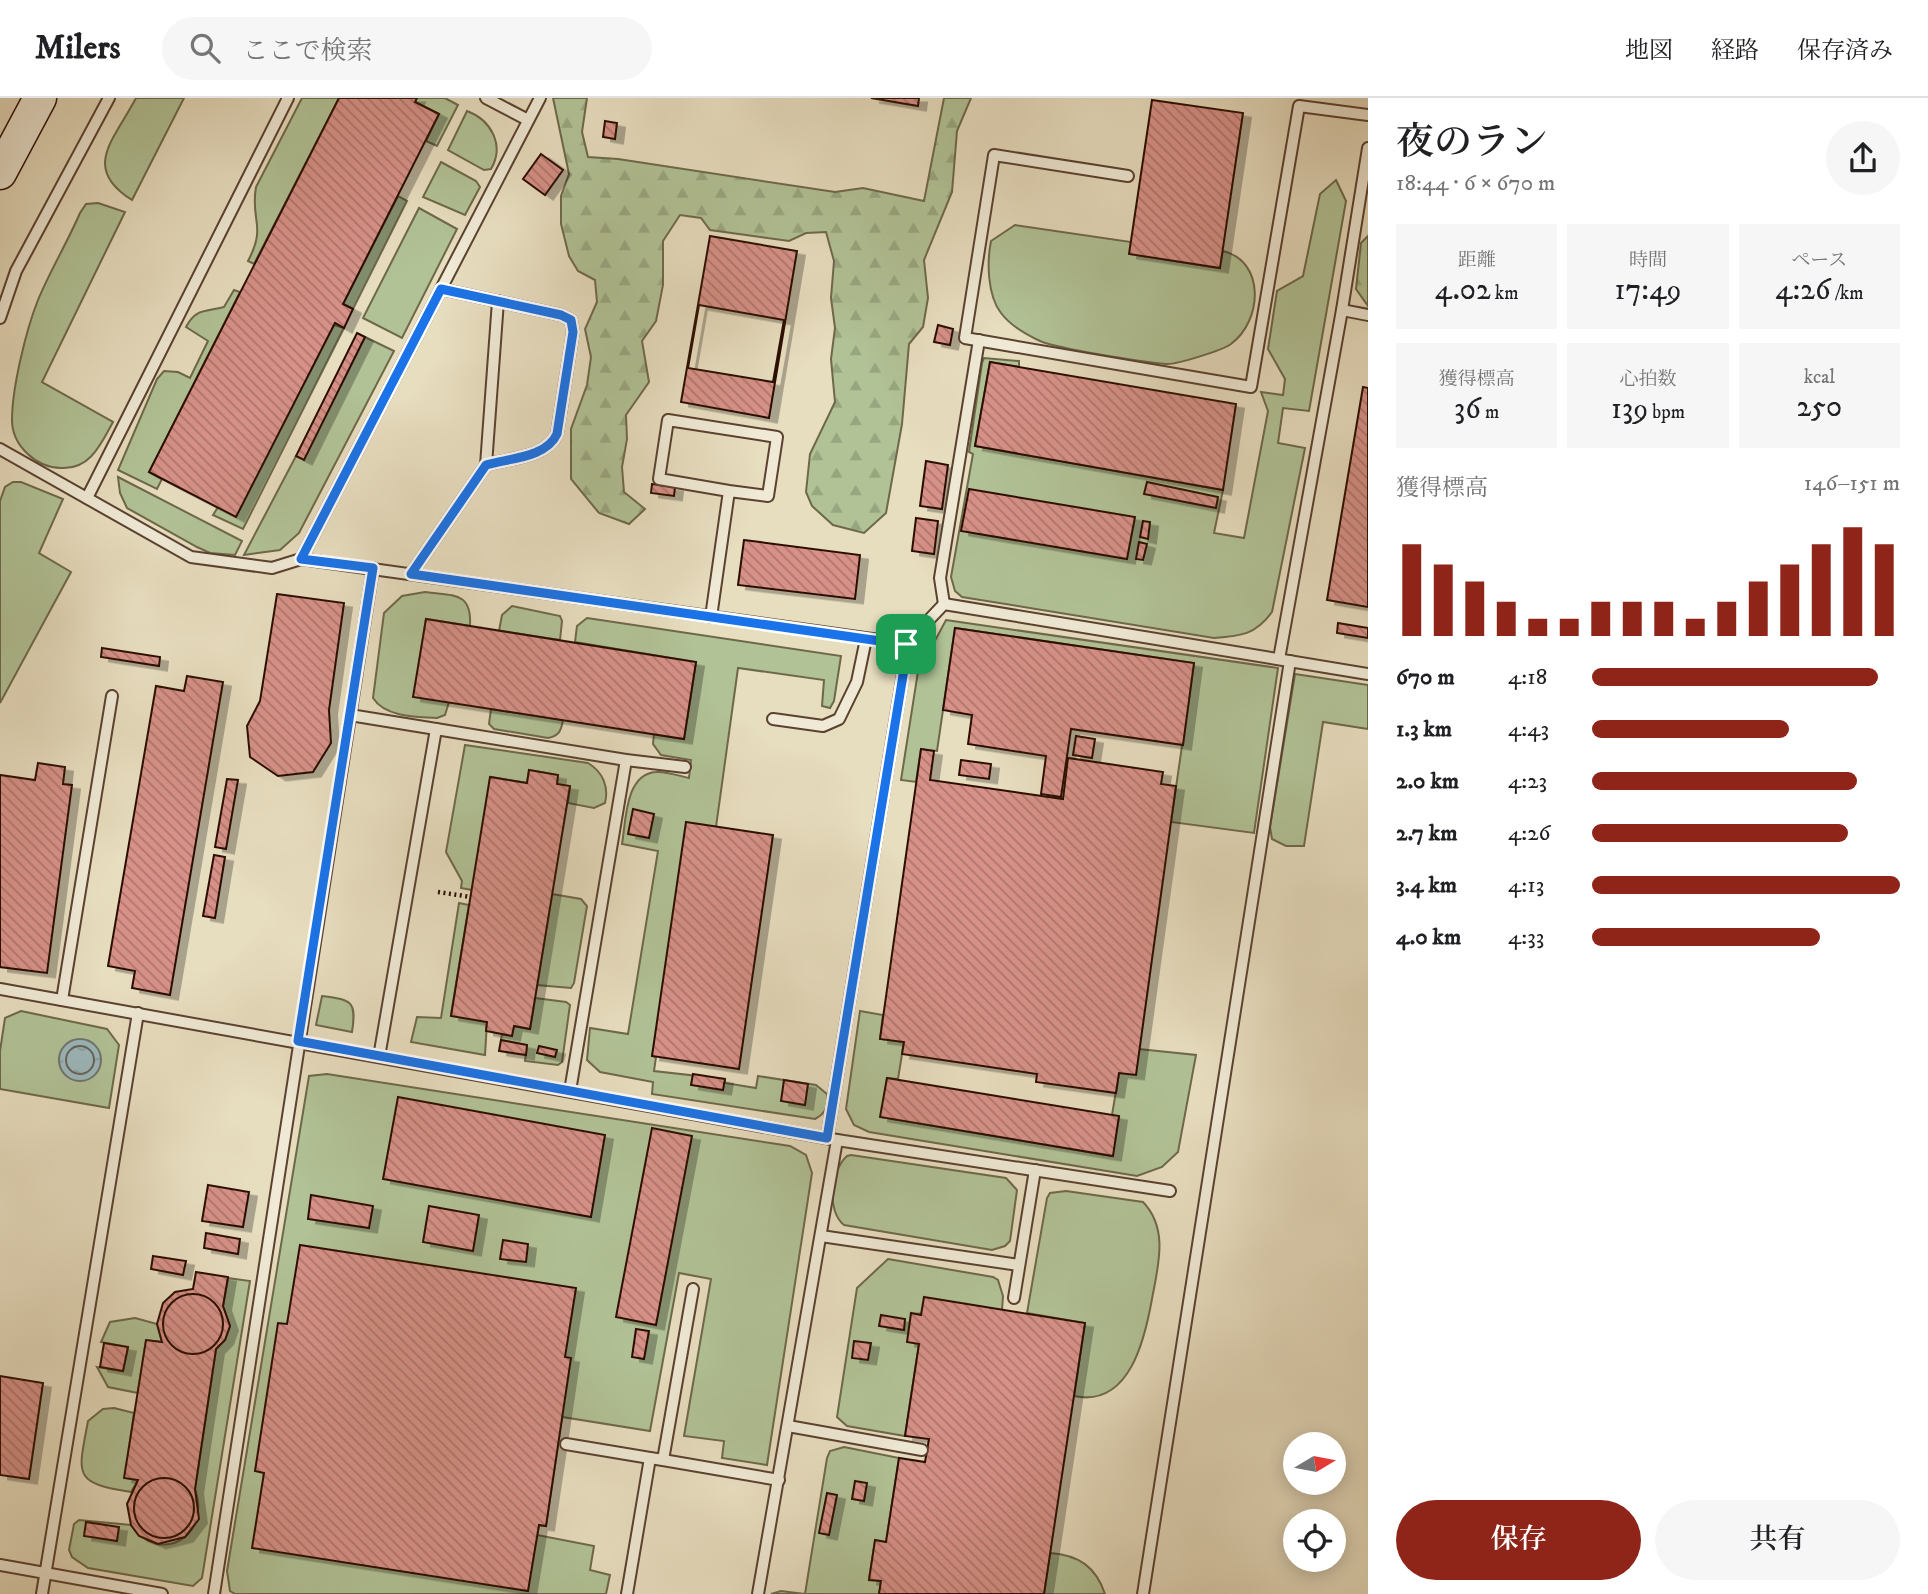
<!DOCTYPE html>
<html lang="ja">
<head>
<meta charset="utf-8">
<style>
  :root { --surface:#fff; --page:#f6f6f6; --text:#202124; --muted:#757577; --line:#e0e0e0; --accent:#8f2418 }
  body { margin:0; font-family:"IM FELL DW Pica","Noto Serif JP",serif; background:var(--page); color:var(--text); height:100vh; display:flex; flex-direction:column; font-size:26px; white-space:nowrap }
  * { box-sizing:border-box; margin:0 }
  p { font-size:23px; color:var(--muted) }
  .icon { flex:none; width:38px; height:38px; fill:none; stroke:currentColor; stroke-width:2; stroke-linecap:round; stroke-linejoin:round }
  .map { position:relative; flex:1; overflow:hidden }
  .panel { display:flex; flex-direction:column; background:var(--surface); width:560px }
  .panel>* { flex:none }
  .needle { width:46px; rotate:80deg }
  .buttons { position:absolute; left:1283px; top:1334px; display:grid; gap:14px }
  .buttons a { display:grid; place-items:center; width:63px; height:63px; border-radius:50%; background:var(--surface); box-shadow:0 4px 18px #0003; font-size:35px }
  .pin { position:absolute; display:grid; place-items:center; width:60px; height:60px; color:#fff; margin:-30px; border-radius:14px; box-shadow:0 4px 10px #0006 }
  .round { display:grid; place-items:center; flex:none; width:74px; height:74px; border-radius:37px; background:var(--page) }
  .overview { display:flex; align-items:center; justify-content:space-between; height:119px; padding:0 28px }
  h1 { font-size:38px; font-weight:600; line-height:52px }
  .figures { display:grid; grid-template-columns:repeat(3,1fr); gap:10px; height:119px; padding:7px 28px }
  .figures div { display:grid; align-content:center; border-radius:0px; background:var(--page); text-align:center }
  .figures b { font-size:30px; font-weight:600 }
  .figures small { font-size:19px; font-weight:400 }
  .figures p { font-size:19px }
  .chart { height:196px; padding:14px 28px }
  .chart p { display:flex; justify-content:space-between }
  .chart svg { width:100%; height:126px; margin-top:7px; stroke:var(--accent); stroke-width:6 }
  .cta { display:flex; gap:14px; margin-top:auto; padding:14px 28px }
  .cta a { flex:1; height:80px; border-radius:42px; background:var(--accent); color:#fff; font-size:28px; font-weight:600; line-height:80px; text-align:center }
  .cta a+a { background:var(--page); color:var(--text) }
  ul { padding:0 28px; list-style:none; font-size:23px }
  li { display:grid; grid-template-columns:112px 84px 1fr; align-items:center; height:52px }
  li i { height:18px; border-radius:9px; background:var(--accent) }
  header { display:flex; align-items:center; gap:42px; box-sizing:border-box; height:98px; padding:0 35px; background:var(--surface); border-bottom:2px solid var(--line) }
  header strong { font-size:33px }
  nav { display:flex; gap:38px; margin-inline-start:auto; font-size:24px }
  .search { width:490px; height:63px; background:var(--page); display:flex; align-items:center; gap:18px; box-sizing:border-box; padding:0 24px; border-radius:38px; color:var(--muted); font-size:26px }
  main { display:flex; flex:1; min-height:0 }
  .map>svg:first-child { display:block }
  .green { fill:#b1c296; stroke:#6e684b; stroke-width:2 }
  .forest { fill:url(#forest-firs); stroke:#6e684b; stroke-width:2 }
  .water { fill:url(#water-ripples); stroke:#6f7471; stroke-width:2 }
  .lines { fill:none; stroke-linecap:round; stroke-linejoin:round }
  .shore { stroke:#64635e; stroke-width:2 }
  .building { fill:url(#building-back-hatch); stroke:#2b0d00; stroke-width:2; fill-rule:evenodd; filter:url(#shadow) }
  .lane-casing { stroke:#5a4130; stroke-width:14 }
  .secondary-casing { stroke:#2b0d00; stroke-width:35 }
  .path { stroke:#2b0d00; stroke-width:4.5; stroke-dasharray:2 3.5; stroke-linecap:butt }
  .lane { stroke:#efe9d5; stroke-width:10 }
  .secondary { stroke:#efe9d5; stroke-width:32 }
  .route-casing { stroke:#fff; stroke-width:14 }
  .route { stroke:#1a73e8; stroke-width:9 }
</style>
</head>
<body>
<header>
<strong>Milers</strong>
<div class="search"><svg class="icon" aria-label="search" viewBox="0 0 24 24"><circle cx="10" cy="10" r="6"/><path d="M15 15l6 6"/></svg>ここで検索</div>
<nav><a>地図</a><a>経路</a><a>保存済み</a></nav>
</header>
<main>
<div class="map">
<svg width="1368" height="1496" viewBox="0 0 1368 1496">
  <defs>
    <pattern id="forest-firs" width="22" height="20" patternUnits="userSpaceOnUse" patternTransform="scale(1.75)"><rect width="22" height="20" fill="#b1c296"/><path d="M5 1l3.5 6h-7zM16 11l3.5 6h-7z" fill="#98a680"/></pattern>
    <pattern id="water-ripples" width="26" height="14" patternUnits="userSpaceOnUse" patternTransform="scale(1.75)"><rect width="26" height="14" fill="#9cb9bd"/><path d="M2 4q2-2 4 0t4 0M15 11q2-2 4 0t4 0" fill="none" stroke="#879ea1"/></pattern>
    <pattern id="building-back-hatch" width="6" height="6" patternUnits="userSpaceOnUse" patternTransform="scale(1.75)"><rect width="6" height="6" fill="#d79188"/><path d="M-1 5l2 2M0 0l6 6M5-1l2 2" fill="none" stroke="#af756d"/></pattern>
    <filter id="shadow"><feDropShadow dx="8" dy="4.5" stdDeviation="0" flood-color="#0004"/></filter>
  </defs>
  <rect width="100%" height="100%" fill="#e7ddbf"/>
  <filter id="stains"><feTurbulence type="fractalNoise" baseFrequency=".00286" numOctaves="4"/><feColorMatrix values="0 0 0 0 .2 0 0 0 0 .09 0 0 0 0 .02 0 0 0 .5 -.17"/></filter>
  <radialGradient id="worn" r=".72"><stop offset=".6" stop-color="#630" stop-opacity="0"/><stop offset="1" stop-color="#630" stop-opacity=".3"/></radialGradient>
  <g class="green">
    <path d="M136 0H184L132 102C81 70 114 42 136 0Z"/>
    <path d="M302 0H339L254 166 248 163C267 127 250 123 256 89Z"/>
    <polygon points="417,0 445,0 458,7 437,48 426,43 439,16 415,4"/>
    <path d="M467 13C491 22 505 47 491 71L484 72 448 52Z"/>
    <polygon points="441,64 476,83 480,89 465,117 423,99"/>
    <path d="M1336 82 1346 103 1309 313 1283 310 1278 345 1305 350 1272 514C1255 537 1241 538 1214 540L962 499 955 493 951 479 973 356 969 354 982 265 984 260 1019 263V269L990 264 975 348 1223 392 1214 435 1244 440 1268 313 1261 294 1283 297 1285 281 1268 251 1277 193 1303 178 1320 96Z"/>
    <polygon points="398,98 407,103 353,211 343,206"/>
    <path d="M98 105 125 114 42 284 113 324C101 346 90 372 61 370 37 370 12 348 12 322 12 290 26 232 38 202 50 173 67 145 80 115L86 106Z"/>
    <polygon points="419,110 457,131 402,240 363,220"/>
    <path d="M1015 127 1131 144 1130 156 1219 170 1223 153C1265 163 1263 222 1231 246 1223 252 1176 267 1166 266 1142 264 1059 251 1040 243 1027 237 1010 227 1001 215 987 197 987 163 991 143Z"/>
    <path d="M234 192 240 194 149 374 162 381 157 391 118 372 157 281 164 273 178 274 190 280 208 243 186 229C196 210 205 214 224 209Z"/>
    <polygon points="334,227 344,230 243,431 213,417"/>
    <polygon points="365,239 394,253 299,435 280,452 244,457 296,358 304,361"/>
    <polygon points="118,379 242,443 235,457 210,455 197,449 127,410 120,395"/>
    <polygon points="13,384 21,384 63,401 39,455 71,474 0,605 0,403 5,389"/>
    <path d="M425 494C453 498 472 493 470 528L426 521 414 598 449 604 445 617 437 620C416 619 385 619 373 600L384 515 402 498Z"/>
    <polygon points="512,508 560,518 562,523 560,542 499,533 502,517"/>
    <path d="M587 520 841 558 834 603 830 610 822 608 824 582 738 570 716 729 652 958 656 959 654 973 725 981V985L756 990 758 978 816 987 827 996C829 1007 825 1016 815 1021L652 996 653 984 600 974 587 962 590 930 628 936 658 753 622 746C626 723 625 676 656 674 666 673 679 678 689 680L691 662 661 657 653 646 654 636 684 641 696 564 575 544 577 528Z"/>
    <polygon points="946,522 1278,570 1254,735 1171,724 1194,565 955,530 937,653 921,651 916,684 901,682 919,567 922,567"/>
    <polygon points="1295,576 1368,587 1368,631 1323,624 1304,748 1286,748 1272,741 1270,729"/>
    <path d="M491 611 563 622C561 633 559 638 548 640L494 631 489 626Z"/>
    <path d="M465 647 588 665C603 674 609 689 605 705L594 710 568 705 570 689 557 686 558 677 529 672 527 685 491 679 472 792 461 790 462 783 446 754Z"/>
    <polygon points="552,796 581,801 587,808 574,885 571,890 537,887"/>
    <polygon points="459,805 469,807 451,917 487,924 485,957 411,944 417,919 441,920"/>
    <path d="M322 898C351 902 357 902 352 934L316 927Z"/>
    <polygon points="535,900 566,904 570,907 562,964 558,967 525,963 527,947 501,942 502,936 512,937 514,928 530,931"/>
    <polygon points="21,913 107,931 119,947 109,1010 0,991 0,953 5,920"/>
    <polygon points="860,913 883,917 880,941 904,944 898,981 887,980 881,1019 1112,1058 1119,1019 1112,1017 1119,975 1139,951 1196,957 1178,1054 1162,1069 1137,1078 869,1034 854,1027 846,1011"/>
    <polygon points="327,976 790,1048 806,1057 812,1075 767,1367 722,1360 724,1343 684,1338 711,1181 679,1175 650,1333 562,1319 546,1428 539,1427 537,1437 594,1448 590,1472 610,1477 606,1496 235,1496 230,1493 227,1473 309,978"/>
    <path d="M851 1057 1006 1080 1017 1092 1010 1143 1005 1148 992 1152 844 1127C826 1113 831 1072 847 1058Z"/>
    <path d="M1066 1093 1143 1104C1169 1131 1158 1168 1152 1201 1145 1240 1130 1310 1074 1298L1085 1225 1027 1215 1047 1100 1050 1095Z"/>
    <polygon points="888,1161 993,1179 998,1182 1003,1198 1002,1212 911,1216 919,1246 905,1338 847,1328 837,1319 857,1190"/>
    <path d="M228 1180 250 1183 202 1480 193 1488 88 1470 72 1459 69 1452 74 1426 79 1422 131 1427C159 1468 212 1439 195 1391L216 1251 225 1242 230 1228 223 1208Z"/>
    <polygon points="135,1220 157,1226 162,1244 146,1242 138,1295 108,1289 97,1269 123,1273 128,1249 101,1244 110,1224"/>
    <path d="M114 1310 134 1315 125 1380 138 1382 131 1394C72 1385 78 1377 88 1323L103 1311Z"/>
    <polygon points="844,1349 899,1360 886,1444 875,1443 869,1481 881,1483 879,1496 771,1496 781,1493 805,1496 827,1360 830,1353"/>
    <path d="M1050 1455C1079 1457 1096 1469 1105 1496H1044Z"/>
  </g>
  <g class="forest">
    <polygon points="553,0 587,0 582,34 588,59 618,61 835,94 863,90 924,103 944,0 971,0 957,33 952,94 924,162 928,200 923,229 909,246 902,326 886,415 864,435 833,427 812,408 806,394 810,356 835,304 831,261 835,230 831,200 834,163 826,134 806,135 789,143 710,132 701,120 680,117 663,143 663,187 656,223 642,243 649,284 626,317 627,341 622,369 624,394 645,411 629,426 599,415 571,381 571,331 587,287 591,259 585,231 597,204 595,182 578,173 569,158 561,126 561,98 569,76"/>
    <polygon points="1368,138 1368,208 1356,191 1361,145"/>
  </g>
  <circle class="water" cx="80" cy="962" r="21"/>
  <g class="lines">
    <circle class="shore" cx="80" cy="962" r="14"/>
  </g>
  <g class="building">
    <polygon points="339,0 417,0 415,4 439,16 343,206 353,211 344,230 335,225 236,419 149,374"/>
    <polygon points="871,0 919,0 918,8"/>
    <polygon points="1152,2 1243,15 1220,170 1129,156"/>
    <polygon points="605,23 617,25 615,41 603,39"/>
    <polygon points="541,56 563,72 545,97 523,81"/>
    <path d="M710 138 797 153 769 320 681 304ZM699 207 784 222 773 284 688 270Z"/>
    <polygon points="938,227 953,231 950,247 934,244"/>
    <polygon points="357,235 365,239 304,362 296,358"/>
    <polygon points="990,264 1236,306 1223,392 975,348"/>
    <polygon points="1363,289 1368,290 1368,509 1327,502"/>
    <polygon points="926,363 948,367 942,411 920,408"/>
    <polygon points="1147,384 1218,399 1216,410 1144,396"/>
    <polygon points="652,386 675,389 674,398 651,395"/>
    <polygon points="969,391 1135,419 1127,461 961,433"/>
    <polygon points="916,420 938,423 934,456 912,453"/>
    <polygon points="1143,423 1150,424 1148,441 1140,439"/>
    <polygon points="744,442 860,457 855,501 738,487"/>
    <polygon points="1139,444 1147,446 1143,462 1136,461"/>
    <polygon points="277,496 344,505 329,612 331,645 313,674 278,678 250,659 247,628 260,603"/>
    <polygon points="426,521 696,564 684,641 413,599"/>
    <polygon points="1338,525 1368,530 1368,540 1337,535"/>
    <polygon points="955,530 1194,565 1183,647 1071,631 1061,699 1041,696 1046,658 968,646 972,617 943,612"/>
    <polygon points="102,550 160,559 159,568 101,559"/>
    <polygon points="187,578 223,584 170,897 132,890 135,873 108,868 156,588 184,593"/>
    <polygon points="1076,638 1095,641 1092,660 1073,657"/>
    <polygon points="921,651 934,653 930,682 1063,701 1068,660 1163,674 1161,686 1176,688 1136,977 1119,975 1116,995 1036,984 1037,976 902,956 904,944 880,941"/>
    <polygon points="961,662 991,666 989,681 959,677"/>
    <polygon points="38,665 65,669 63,686 72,687 47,875 0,869 0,677 35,682"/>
    <polygon points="529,672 558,677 557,686 570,688 530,931 514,928 512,938 486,933 487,924 451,918 490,679 527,685"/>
    <polygon points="227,681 238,682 226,751 215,749"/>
    <polygon points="633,711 654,716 649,740 628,736"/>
    <polygon points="686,724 773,737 739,971 652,958"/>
    <polygon points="214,757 225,759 215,820 203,818"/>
    <polygon points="501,942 527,947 526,957 499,953"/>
    <polygon points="539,948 557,952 555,959 537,955"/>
    <polygon points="693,976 725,981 723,992 691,987"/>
    <polygon points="887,980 1119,1018 1113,1058 880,1019"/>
    <polygon points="784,982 808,986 805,1007 781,1003"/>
    <polygon points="398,999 605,1037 591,1119 383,1081"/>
    <polygon points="652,1030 692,1038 656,1227 616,1219"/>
    <polygon points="208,1087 249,1094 243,1129 202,1123"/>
    <polygon points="311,1097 373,1108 369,1130 308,1121"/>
    <polygon points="429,1108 479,1117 473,1153 423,1144"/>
    <polygon points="206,1135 240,1141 238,1156 204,1150"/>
    <polygon points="503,1142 528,1146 526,1164 500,1161"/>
    <polygon points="300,1147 576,1190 565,1259 571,1260 546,1428 539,1427 528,1493 252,1450 264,1375 255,1373 278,1225 287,1226"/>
    <polygon points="153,1158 186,1163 183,1177 151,1171"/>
    <polygon points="196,1174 228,1179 223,1208 230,1228 225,1242 216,1251 195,1391 199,1421 185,1439 158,1446 139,1438 131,1427 127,1406 138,1382 124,1380 146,1242 162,1244 157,1226 163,1205 175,1194 193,1191"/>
    <circle cx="193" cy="1226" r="30"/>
    <polygon points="924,1199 1085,1225 1044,1496 879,1496 881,1483 869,1482 875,1442 886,1444 899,1360 925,1364 929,1341 905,1338 919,1246 907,1244 911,1215 921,1217"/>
    <polygon points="881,1217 905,1221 904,1232 879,1228"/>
    <polygon points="636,1231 649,1233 644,1261 632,1259"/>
    <polygon points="854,1243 871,1245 868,1262 852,1260"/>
    <polygon points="104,1245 128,1249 123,1273 100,1269"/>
    <polygon points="0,1278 43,1285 29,1381 0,1377"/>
    <circle cx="164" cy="1410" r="30"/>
    <polygon points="855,1383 867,1385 864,1403 852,1401"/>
    <polygon points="827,1395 837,1397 829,1437 819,1435"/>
    <polygon points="86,1424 119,1429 117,1443 84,1438"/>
  </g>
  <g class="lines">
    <g class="lane-casing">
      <g id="lane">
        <polyline points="486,0 528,22"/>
        <polyline points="1128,78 994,57 965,240 1251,289 1299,8 1368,17"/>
        <polyline points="1342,212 1368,50"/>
        <polyline points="0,220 16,173 109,0"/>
        <polyline points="0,351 191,459 272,470 301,461 908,546 827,1040"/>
        <polyline points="486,367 498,203"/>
        <polyline points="87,400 288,0"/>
        <polyline points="301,461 540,0"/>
        <path d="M411 476 486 367C509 360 546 360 557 336L573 234 571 222 561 217 441 191"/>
        <polyline points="944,506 940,480 979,242"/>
        <polyline points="711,519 729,393 659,381 668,322 777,339 768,398 729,393"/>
        <polyline points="906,546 944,506 1368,576"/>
        <polyline points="1279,561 1342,212 1368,217"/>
        <polyline points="350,617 436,631"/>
        <polyline points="773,621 823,628 839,621 857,584 866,541"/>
        <polyline points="626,662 685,669"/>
        <polyline points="0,891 837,1042 1170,1093"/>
        <polyline points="62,902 112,598"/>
        <polyline points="379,959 436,631 626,662 570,993"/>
        <polyline points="821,1138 1019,1167"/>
        <polyline points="1014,1200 1035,1072"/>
        <polyline points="788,1328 922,1352"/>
        <polyline points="566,1346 650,1360"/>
        <polyline points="663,1362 779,1382"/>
        <polyline points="0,1467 162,1496"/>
        <polyline points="42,1496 138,915"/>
        <polyline points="214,1496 373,470"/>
        <polyline points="627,1496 650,1360 663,1362 693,1191"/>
        <polyline points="758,1496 837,1042"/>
        <polyline points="1143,1496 1290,563"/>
      </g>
    </g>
    <g class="secondary-casing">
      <polyline id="secondary" points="0,75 40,0"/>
    </g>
    <polyline class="path" points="438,794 471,799"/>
    <use href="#lane" class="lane"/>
    <use href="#secondary" class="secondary"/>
  </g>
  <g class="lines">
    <g class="route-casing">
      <path id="route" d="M441 191 561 217 571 222 573 234 557 336C546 360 509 360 486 367L411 476 908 547 827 1040 298 943 373 470 301 461Z"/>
    </g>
    <use href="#route" class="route"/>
  </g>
  <rect width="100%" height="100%" filter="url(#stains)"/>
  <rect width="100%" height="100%" fill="url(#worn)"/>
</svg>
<div class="buttons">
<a><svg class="needle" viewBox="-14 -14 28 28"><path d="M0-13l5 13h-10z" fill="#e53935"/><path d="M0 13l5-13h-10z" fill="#757577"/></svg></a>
<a><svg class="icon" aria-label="locate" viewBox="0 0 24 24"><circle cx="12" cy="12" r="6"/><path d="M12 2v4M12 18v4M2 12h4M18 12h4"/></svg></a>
</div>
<div class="pin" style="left:906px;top:546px;background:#1e9e55"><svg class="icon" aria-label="arrive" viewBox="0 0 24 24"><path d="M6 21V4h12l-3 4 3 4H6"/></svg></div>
</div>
<section class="panel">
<div class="overview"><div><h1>夜のラン</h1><p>18:44 · 6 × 670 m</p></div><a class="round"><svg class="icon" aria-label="share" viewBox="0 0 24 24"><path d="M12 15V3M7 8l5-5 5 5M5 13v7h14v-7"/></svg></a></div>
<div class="figures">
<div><p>距離</p><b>4.02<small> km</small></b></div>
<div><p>時間</p><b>17:49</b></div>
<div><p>ペース</p><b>4:26<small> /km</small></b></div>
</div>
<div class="figures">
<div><p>獲得標高</p><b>36<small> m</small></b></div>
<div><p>心拍数</p><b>139<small> bpm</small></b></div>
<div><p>kcal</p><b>250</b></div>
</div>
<div class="chart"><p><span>獲得標高</span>146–151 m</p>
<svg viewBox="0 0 160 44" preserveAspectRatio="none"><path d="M5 44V12M15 44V19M25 44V25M35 44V32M45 44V38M55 44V38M65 44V32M75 44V32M85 44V32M95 44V38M105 44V32M115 44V25M125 44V19M135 44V12M145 44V6M155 44V12"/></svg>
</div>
<ul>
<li><b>670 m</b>4:18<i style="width:93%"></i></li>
<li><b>1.3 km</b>4:43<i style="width:64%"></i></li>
<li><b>2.0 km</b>4:23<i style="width:86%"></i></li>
<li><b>2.7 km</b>4:26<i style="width:83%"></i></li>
<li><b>3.4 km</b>4:13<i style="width:100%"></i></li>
<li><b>4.0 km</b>4:33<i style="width:74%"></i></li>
</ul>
<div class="cta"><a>保存</a><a>共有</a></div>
</section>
</main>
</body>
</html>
